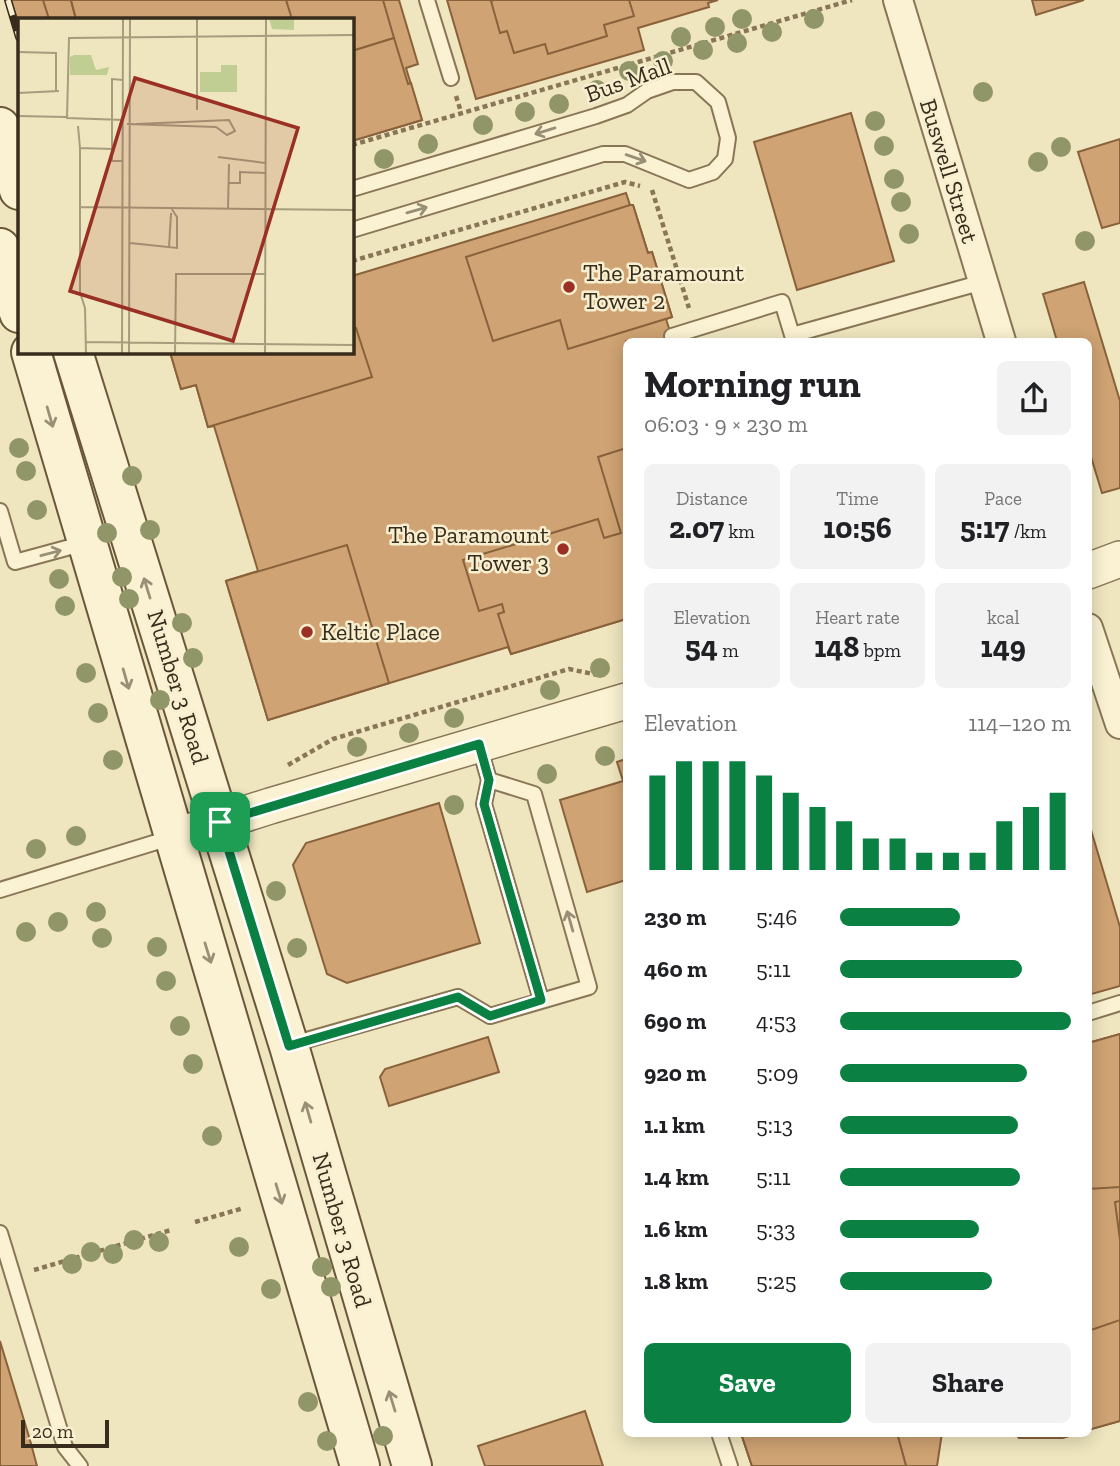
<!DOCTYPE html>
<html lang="en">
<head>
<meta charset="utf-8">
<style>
  :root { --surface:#fff; --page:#f2f2f2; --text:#202124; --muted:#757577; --accent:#0b8043 }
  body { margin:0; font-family:"Zilla Slab",serif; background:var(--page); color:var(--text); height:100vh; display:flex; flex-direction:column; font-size:26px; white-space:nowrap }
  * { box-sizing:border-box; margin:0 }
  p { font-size:23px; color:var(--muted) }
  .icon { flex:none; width:38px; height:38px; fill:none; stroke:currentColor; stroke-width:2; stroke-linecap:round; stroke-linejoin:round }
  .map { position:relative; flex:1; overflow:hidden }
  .sheet { position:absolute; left:623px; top:338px; width:469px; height:1099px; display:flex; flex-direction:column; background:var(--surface); border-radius:10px; box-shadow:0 4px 18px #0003 }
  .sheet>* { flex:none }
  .scale { position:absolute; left:21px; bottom:18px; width:88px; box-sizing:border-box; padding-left:7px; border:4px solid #382c1c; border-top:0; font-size:19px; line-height:24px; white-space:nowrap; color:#382c1c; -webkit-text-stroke:5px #f7efcf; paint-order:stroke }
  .pin { position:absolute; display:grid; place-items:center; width:60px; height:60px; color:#fff; margin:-30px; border-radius:14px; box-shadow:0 4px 10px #0006 }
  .round { display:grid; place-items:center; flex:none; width:74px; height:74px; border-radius:10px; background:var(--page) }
  .summary { display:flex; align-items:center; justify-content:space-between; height:119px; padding:0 21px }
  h1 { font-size:38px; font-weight:800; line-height:52px }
  .metrics { display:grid; grid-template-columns:repeat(3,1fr); gap:10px; height:119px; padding:7px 21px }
  .metrics div { display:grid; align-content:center; border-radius:10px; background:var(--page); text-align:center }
  .metrics b { font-size:30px; font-weight:800 }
  .metrics small { font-size:19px; font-weight:400 }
  .metrics p { font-size:19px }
  .chart { height:196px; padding:14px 21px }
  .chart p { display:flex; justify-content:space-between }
  .chart svg { width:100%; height:126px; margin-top:7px; stroke:var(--accent); stroke-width:6 }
  .cta { display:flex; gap:14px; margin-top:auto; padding:14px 21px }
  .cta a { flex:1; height:80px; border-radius:10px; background:var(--accent); color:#fff; font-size:28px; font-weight:800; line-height:80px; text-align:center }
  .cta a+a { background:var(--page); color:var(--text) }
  ul { padding:0 21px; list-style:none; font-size:23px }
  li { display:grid; grid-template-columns:112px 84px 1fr; align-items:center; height:52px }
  li i { height:18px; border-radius:9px; background:var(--accent) }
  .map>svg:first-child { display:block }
  .building { fill:#cfa373; stroke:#89623b; stroke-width:2 }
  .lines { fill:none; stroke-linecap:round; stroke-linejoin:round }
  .service-casing { stroke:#897657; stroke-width:18 }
  .minor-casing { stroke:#897657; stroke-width:32 }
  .tertiary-casing { stroke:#897657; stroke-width:38 }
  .secondary-casing { stroke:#6a573a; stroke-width:42 }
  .path { stroke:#897657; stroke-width:4.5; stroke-dasharray:5 3.5; stroke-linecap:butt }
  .service { stroke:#faf2d2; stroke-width:14 }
  .minor { stroke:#faf2d2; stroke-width:28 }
  .tertiary { stroke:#faf2d2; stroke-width:35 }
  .secondary { stroke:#faf2d2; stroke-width:38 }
  .rail-casing { stroke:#382c1c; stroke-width:8 }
  .rail { stroke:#f7efcf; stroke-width:5; stroke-dasharray:16; stroke-linecap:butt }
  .tree { fill:#909668 }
  .oneway { stroke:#998f77 }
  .route-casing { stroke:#fff; stroke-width:14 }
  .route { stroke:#0b8043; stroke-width:9 }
  .poi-dot { fill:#9a2f24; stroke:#f7efcf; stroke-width:2.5 }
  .labels { text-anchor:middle; stroke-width:5; stroke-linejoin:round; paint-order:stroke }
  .street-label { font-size:24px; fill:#382c1c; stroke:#f7efcf }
  .poi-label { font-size:24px; fill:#382c1c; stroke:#f7efcf; text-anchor:start }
  .inset-road { fill:none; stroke:#a69c7e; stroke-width:2 }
  .view { fill:#9a2f24; fill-opacity:0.15; stroke:#9a2f24; stroke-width:3.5 }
  .inset-edge { fill:none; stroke:#382c1c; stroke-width:3.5 }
</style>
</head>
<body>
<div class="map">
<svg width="1120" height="1466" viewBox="0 0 1120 1466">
  <rect width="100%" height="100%" fill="#efe6bf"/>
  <g class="building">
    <polygon points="11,0 71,0 76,19 19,19 19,26"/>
    <polygon points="11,0 43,0 49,19 19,19 19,26"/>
    <polygon points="71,0 159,0 95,19 76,19"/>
    <polygon points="71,0 399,0 418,64 406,68 422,120 352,141 352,19 76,19"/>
    <polygon points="286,0 383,0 394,38 352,51 352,19 292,19"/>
    <polygon points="447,0 718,0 708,3 709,7 638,28 644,50 476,99"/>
    <polygon points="494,0 629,0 634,16 604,25 607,36 548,54 545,44 514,53 507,31 500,33 491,1"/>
    <polygon points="1032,0 1084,0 1036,15"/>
    <polygon points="394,38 408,84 411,83 422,120 352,141 352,51"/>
    <polygon points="851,113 894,261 797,290 754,142"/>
    <polygon points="1120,139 1120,223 1102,228 1078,152"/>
    <polygon points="626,193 630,205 633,205 648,253 652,252 672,317 666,319 673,341 626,341 626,619 511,654 508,647 268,720 226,581 258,571 214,426 208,427 196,385 181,389 170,352 352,352 352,276"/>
    <polygon points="630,205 633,205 648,253 652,252 672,317 568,349 560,320 493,341 466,257"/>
    <polygon points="1084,282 1120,401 1120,488 1102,493 1088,447 1088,341 1057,341 1043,294"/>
    <polygon points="356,328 372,377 208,427 196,385 181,389 170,352 352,352 352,329"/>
    <polygon points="626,448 626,619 511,654 498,614 504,612 502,604 479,611 463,560 598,519 604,538 621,533 598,457"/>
    <polygon points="347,545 389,683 268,720 226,581"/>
    <polygon points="626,759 626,880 587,892 560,800 623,781 617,762"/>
    <polygon points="439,803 480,943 347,983 327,974 293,865 306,843"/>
    <polygon points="1088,820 1120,927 1120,986 1088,995"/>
    <polygon points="1120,1034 1120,1421 1088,1430 1088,1043"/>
    <polygon points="1120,1034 1120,1187 1088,1189 1088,1043"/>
    <polygon points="488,1037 499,1072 389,1106 380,1077 385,1069"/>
    <polygon points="1120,1201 1120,1240 1115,1202"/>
    <polygon points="1120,1320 1120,1421 1088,1430 1088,1331"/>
    <polygon points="0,1341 30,1440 37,1466 0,1466"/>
    <polygon points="585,1411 603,1466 485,1466 478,1446"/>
    <polygon points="741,1433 942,1433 937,1466 752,1466"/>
    <polygon points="741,1433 897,1433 906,1466 752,1466"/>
    <polygon points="741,1433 897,1433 906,1466 752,1466"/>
    <polygon points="1016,1433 1079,1433 1062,1438 1019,1438"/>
    <polygon points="1016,1433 1079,1433 1062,1438 1019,1438"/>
  </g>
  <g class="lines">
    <g class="service-casing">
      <g id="service">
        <polyline points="427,0 451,78"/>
        <polyline points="352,189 596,116 627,105 647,91 673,82 696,82 718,102 728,138 725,159 713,172 689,180 625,154 603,154 352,230"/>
        <polyline points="672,336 782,302 792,335 983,282"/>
        <polyline points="0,511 15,562 85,543"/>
        <polyline points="489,780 484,804 541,1000"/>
        <polyline points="0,890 173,837"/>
        <polyline points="1088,1013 1120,1003"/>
        <polyline points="289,1045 458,997 490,1016 589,987 534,794 489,780 479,745"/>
        <polyline points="0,1233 65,1447 80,1466"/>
        <polyline points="719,1433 730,1466"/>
      </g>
    </g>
    <g class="minor-casing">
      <g id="minor">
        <polyline points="898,0 1001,341"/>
        <polyline points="1088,628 1120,724"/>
      </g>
    </g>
    <g class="tertiary-casing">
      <g id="tertiary">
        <polyline points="1088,571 1120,559"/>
        <polyline points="173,837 270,806 626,701"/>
      </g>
    </g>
    <g class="secondary-casing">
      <g id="secondary">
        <polyline points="0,127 19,190"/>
        <polyline points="0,248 19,313"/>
        <polyline points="31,352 360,1466"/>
        <polyline points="73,352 289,1046 412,1466"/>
      </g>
    </g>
    <g class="path">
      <polyline points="456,96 461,112"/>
      <polyline points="352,145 852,0"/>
      <polyline points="652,190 689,308"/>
      <polyline points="352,261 625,182 640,186"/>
      <polyline points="288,765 333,739 569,669 598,675"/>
      <polyline points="195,1222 244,1208"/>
      <polyline points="34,1270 171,1230"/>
    </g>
    <use href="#service" class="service"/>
    <use href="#minor" class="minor"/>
    <use href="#tertiary" class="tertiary"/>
    <use href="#secondary" class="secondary"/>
    <g class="rail-casing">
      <polyline id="rail" points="8,0 19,37"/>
    </g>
    <use href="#rail" class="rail"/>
  </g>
  <g class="tree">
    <circle cx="742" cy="19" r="10"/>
    <circle cx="814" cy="19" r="10"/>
    <circle cx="715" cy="27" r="10"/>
    <circle cx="772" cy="32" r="10"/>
    <circle cx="681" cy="37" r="10"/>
    <circle cx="737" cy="43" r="10"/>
    <circle cx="703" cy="50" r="10"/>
    <circle cx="663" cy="61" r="10"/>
    <circle cx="629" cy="71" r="10"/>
    <circle cx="597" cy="90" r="10"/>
    <circle cx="983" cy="92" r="10"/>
    <circle cx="559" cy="104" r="10"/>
    <circle cx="525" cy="112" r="10"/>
    <circle cx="875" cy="121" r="10"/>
    <circle cx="483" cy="125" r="10"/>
    <circle cx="428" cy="144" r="10"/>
    <circle cx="884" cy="146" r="10"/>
    <circle cx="1061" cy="147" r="10"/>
    <circle cx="384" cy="159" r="10"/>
    <circle cx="1038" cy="162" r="10"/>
    <circle cx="894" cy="179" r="10"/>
    <circle cx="901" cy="202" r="10"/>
    <circle cx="909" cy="234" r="10"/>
    <circle cx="1085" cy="241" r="10"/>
    <circle cx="19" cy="448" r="10"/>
    <circle cx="26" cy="471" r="10"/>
    <circle cx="132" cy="476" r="10"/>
    <circle cx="37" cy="510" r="10"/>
    <circle cx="150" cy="530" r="10"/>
    <circle cx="107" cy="533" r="10"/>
    <circle cx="122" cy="577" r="10"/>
    <circle cx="59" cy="579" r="10"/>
    <circle cx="129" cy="599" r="10"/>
    <circle cx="65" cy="606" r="10"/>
    <circle cx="182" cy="623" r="10"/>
    <circle cx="193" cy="658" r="10"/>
    <circle cx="600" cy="668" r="10"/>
    <circle cx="86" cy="673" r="10"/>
    <circle cx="550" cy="690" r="10"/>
    <circle cx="160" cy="700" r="10"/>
    <circle cx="98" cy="713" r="10"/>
    <circle cx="454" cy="718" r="10"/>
    <circle cx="409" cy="733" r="10"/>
    <circle cx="357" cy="747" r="10"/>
    <circle cx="605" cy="756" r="10"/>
    <circle cx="113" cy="760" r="10"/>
    <circle cx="547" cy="774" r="10"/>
    <circle cx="454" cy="805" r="10"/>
    <circle cx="76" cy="836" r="10"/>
    <circle cx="36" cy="849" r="10"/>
    <circle cx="276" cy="891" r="10"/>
    <circle cx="96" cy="912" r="10"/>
    <circle cx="58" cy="922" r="10"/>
    <circle cx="26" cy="932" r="10"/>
    <circle cx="102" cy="938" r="10"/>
    <circle cx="157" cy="947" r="10"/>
    <circle cx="297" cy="948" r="10"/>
    <circle cx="166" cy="981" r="10"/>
    <circle cx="180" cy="1026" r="10"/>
    <circle cx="193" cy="1064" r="10"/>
    <circle cx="212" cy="1136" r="10"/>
    <circle cx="134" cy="1240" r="10"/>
    <circle cx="159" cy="1242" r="10"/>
    <circle cx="239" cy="1247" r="10"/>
    <circle cx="91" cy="1252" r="10"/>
    <circle cx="113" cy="1254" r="10"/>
    <circle cx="72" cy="1264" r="10"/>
    <circle cx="322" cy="1267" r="10"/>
    <circle cx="331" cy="1287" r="10"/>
    <circle cx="271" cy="1289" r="10"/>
    <circle cx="308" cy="1402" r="10"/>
    <circle cx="383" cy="1436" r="10"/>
    <circle cx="327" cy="1441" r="10"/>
  </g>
  <defs><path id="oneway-shaft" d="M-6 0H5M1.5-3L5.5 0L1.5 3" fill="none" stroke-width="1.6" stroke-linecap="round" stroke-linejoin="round" transform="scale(1.75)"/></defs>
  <g class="oneway">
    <use href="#oneway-shaft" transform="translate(545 131) rotate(163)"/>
    <use href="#oneway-shaft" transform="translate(636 158) rotate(19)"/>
    <use href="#oneway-shaft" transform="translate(417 210) rotate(-16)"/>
    <use href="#oneway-shaft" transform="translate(50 417) rotate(74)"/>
    <use href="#oneway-shaft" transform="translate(51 553) rotate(-15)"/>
    <use href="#oneway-shaft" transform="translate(147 588) rotate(-107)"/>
    <use href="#oneway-shaft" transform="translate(126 679) rotate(74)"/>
    <use href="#oneway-shaft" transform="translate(570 921) rotate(-106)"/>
    <use href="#oneway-shaft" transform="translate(208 953) rotate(73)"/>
    <use href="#oneway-shaft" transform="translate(308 1112) rotate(-106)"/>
    <use href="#oneway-shaft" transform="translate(279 1194) rotate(73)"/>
    <use href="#oneway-shaft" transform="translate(392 1401) rotate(-107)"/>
  </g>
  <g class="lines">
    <g class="route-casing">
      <polygon id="route" points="479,744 489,780 484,804 541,1000 490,1016 458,997 289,1046 220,822"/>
    </g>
    <use href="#route" class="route"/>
  </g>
  <g class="poi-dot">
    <circle cx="569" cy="287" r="7"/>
    <circle cx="563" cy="549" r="7"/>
    <circle cx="307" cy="632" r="7"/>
  </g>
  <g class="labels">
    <g class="street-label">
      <text transform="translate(628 80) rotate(-20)" y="8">Bus Mall</text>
      <text transform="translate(949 171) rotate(73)" y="8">Buswell Street</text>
      <text transform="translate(178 687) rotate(73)" y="8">Number 3 Road</text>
      <text transform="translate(342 1230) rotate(74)" y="8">Number 3 Road</text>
    </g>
    <g class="poi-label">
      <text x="583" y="281">The Paramount<tspan x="583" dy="28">Tower 2</tspan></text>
      <text x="549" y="543" text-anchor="end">The Paramount<tspan x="549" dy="28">Tower 3</tspan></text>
      <text x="321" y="640">Keltic Place</text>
    </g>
  </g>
  <g transform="translate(18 18)">
    <rect width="336" height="336" fill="#efe6bf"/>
    <path d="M251 0H276V12L254 11ZM56 37H73L78 52 91 49 89 57H52V39ZM203 47H219V74H182V54H203Z" fill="#c1ce93"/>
    <path class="inset-road" d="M179 0V92M0 34 38 35V73M0 75 41 73M0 98 48 99M106 102 49 100 51 20 336 17M109 106 198 109 209 117 217 113 211 102 118 106M60 108 62 130M94 131V143H105M200 139 247 145M210 165H222V154L247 155M62 189 336 192M210 191 211 146M112 225 159 230V199L153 190M151 230 153 195M68 324 336 327M68 336 67 290 62 274V130L94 131V61L105 62M104 336 105 0M111 336 112 0M157 336 158 256H248M247 336 248 0"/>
    <path class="view" d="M117 60 280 110 215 323 52 273Z"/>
    <rect width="336" height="336" class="inset-edge"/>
  </g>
</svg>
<div class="scale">20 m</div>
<div class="pin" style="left:220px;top:822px;background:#1e9e55"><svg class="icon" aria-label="arrive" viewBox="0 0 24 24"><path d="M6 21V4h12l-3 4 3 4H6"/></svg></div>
<section class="sheet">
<div class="summary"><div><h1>Morning run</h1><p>06:03 · 9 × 230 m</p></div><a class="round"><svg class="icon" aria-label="share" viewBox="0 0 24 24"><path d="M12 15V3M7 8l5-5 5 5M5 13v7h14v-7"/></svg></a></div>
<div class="metrics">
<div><p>Distance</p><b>2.07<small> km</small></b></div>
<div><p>Time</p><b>10:56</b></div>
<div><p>Pace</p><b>5:17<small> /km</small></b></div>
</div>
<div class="metrics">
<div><p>Elevation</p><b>54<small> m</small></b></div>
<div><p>Heart rate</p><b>148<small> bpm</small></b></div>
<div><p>kcal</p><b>149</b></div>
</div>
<div class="chart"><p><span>Elevation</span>114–120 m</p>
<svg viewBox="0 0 160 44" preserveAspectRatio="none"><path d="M5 44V11M15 44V6M25 44V6M35 44V6M45 44V11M55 44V17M65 44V22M75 44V27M85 44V33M95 44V33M105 44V38M115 44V38M125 44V38M135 44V27M145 44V22M155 44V17"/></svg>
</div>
<ul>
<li><b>230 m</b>5:46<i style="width:52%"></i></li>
<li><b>460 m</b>5:11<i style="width:79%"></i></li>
<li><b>690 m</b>4:53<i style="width:100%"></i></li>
<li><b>920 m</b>5:09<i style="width:81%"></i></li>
<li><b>1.1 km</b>5:13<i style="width:77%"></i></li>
<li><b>1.4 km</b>5:11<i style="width:78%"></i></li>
<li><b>1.6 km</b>5:33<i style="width:60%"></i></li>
<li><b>1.8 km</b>5:25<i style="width:66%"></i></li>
</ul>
<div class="cta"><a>Save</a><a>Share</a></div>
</section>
</div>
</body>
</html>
